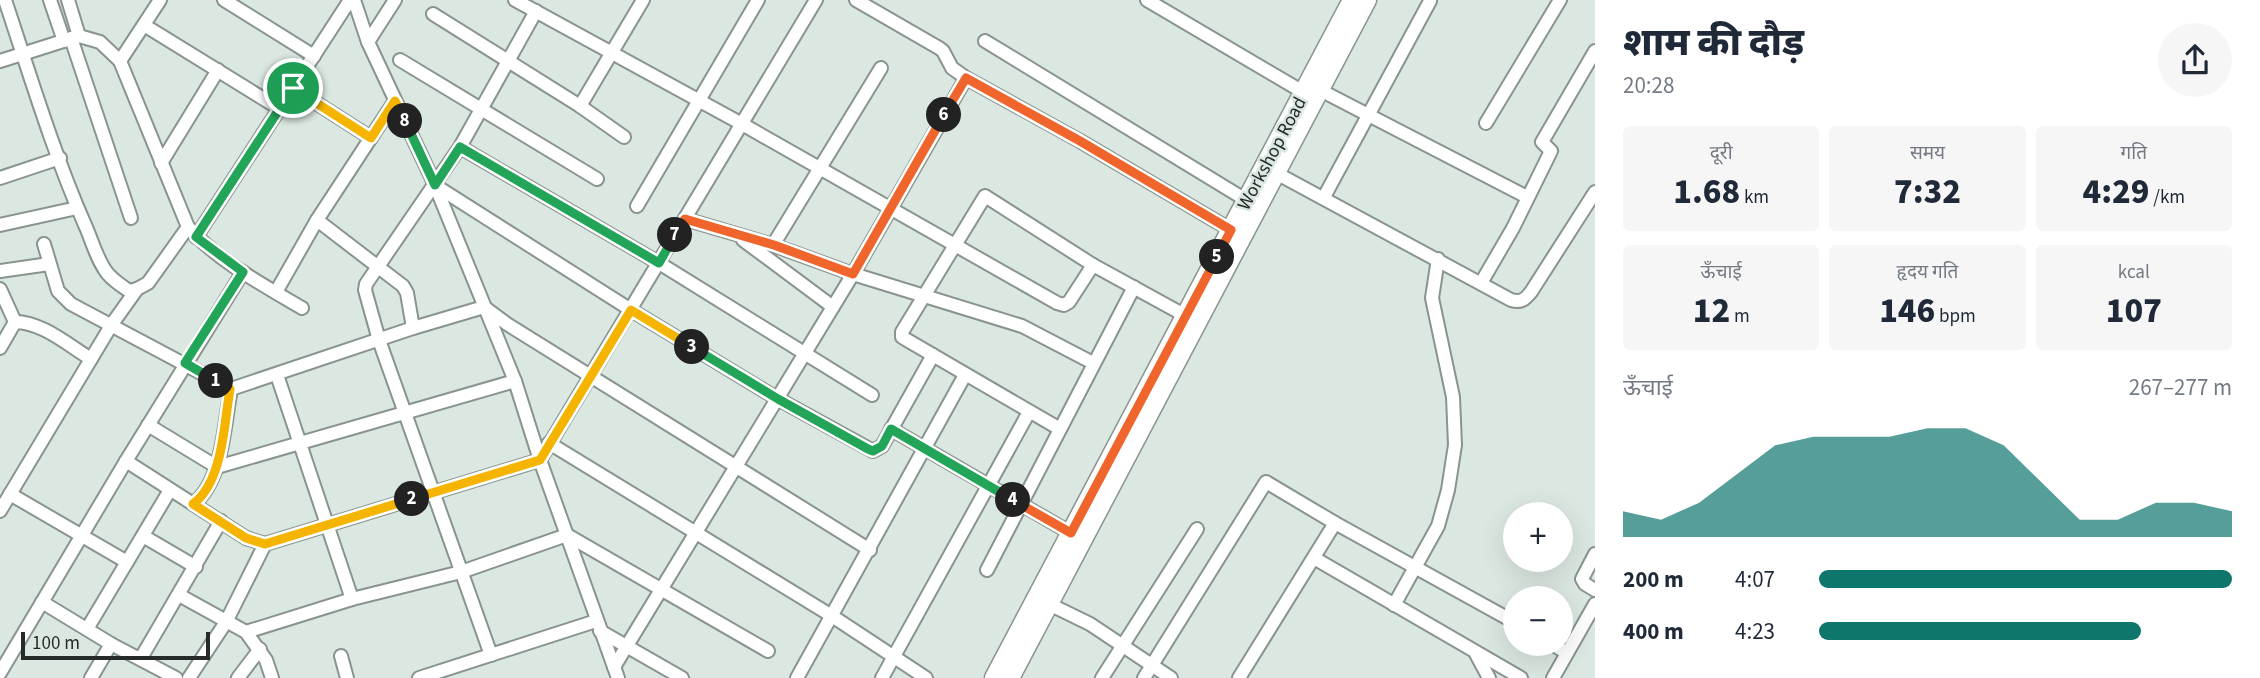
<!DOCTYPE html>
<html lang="hi">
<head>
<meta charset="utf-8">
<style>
  :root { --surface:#fff; --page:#f6f6f7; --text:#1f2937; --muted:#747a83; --accent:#0f766e }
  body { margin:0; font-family:"Source Sans 3","Noto Sans Devanagari",sans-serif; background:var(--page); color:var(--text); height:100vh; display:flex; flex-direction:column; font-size:26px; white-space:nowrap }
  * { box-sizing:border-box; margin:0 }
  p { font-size:23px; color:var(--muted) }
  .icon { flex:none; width:38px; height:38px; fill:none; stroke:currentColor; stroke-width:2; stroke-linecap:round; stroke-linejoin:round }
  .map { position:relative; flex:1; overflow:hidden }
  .drawer { display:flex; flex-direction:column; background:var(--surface); width:665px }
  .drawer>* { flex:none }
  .controls { position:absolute; left:1503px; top:502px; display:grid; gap:14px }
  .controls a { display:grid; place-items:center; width:70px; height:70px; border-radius:50%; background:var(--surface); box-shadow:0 7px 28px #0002; font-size:35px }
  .scale { position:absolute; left:21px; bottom:18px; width:189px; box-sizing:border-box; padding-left:7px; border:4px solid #262a28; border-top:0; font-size:19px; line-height:24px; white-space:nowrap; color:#262a28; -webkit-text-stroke:5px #dbe7e1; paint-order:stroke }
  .pin { position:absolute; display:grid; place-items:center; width:60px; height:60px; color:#fff; margin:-30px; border:4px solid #fff; border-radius:50%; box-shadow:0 2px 7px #0007 }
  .km { position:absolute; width:35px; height:35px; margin:-18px; border-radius:50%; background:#222; color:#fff; font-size:19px; line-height:35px; text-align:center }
  .round { display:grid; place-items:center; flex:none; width:74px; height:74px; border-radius:37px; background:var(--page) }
  .summary { display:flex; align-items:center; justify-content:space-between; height:119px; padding:0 28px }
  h1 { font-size:38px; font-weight:800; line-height:52px }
  .stats { display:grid; grid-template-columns:repeat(3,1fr); gap:10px; height:119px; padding:7px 28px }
  .stats div { display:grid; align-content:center; border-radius:7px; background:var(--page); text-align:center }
  .stats b { font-size:35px; font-weight:800 }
  .stats small { font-size:19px; font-weight:400 }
  .stats p { font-size:19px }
  .chart { height:196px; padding:14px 28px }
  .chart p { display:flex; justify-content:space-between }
  .chart svg { width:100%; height:126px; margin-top:7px; fill:var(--accent); opacity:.7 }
  ul { padding:0 28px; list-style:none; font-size:23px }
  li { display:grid; grid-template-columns:112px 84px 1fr; align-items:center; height:52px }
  li i { height:18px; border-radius:9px; background:var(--accent) }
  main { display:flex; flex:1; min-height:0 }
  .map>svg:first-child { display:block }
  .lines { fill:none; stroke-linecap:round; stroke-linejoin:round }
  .street-casing { stroke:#89948e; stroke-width:16 }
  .secondary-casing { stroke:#89948e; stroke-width:21 }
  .street { stroke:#fff; stroke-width:12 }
  .secondary { stroke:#fff; stroke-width:18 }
  .split-1-casing { stroke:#fff; stroke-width:14 }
  .split-2-casing { stroke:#fff; stroke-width:14 }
  .split-3-casing { stroke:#fff; stroke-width:14 }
  .split-4-casing { stroke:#fff; stroke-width:14 }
  .split-5-casing { stroke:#fff; stroke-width:14 }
  .split-6-casing { stroke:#fff; stroke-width:14 }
  .split-7-casing { stroke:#fff; stroke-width:14 }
  .split-8-casing { stroke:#fff; stroke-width:14 }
  .split-9-casing { stroke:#fff; stroke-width:14 }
  .split-1 { stroke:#22a559; stroke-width:9 }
  .split-2 { stroke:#f5b400; stroke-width:9 }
  .split-3 { stroke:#f5b400; stroke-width:9 }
  .split-4 { stroke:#22a559; stroke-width:9 }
  .split-5 { stroke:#f0652b; stroke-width:9 }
  .split-6 { stroke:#f0652b; stroke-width:9 }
  .split-7 { stroke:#f0652b; stroke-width:9 }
  .split-8 { stroke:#22a559; stroke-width:9 }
  .split-9 { stroke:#f5b400; stroke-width:9 }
  .labels { text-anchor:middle; stroke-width:5; stroke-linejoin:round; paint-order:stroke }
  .street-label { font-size:19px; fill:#262a28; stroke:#dbe7e1 }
</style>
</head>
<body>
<main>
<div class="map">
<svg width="1595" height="678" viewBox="0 0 1595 678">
  <rect width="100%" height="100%" fill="#dbe7e1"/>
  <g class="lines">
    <g class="street-casing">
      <g id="street">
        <path d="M5 0C30 75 53 152 85 225 92 240 97 261 108 274 114 281 122 286 129 291L137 289"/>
        <polyline points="50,0 64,41"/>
        <polyline points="68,0 79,36"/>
        <polyline points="224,0 314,56"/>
        <polyline points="354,0 368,42 435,185 515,381 540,460 618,678"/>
        <polyline points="515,0 742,124 1057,303 1064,305 1069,302 1093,265 1186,316"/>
        <polyline points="856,0 939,48 943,51 952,68 966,78 1080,141 1231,230"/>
        <polyline points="1147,0 1303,92"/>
        <polyline points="433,14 580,106 624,137"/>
        <polyline points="144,25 280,109"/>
        <polyline points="71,38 131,218"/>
        <polyline points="985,41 1246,200"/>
        <polyline points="368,42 395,0"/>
        <polyline points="400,60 597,179"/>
        <path d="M0 61 79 36 100 42 120 61 188 227C218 261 263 285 302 308"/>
        <polyline points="120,61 160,0"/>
        <polyline points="293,88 371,138"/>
        <polyline points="1320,90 1527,197"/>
        <polyline points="580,106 643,0"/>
        <polyline points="1486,123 1560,0"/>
        <polyline points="460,147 659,263 872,395"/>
        <polyline points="161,163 218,70"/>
        <path d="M1276 173 1511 300C1522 303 1525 299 1531 292L1595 192"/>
        <polyline points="0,178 60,158"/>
        <polyline points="436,186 631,310 778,399 873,451 882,446 933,355"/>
        <polyline points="1324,197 1430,1"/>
        <polyline points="637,206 758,0"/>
        <polyline points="685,219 773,245 853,274 1022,326 1093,363"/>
        <polyline points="317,220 403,286 407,293 413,328"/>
        <polyline points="0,225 77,208"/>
        <polyline points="196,237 350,0"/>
        <polyline points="743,240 833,307"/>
        <polyline points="44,244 58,291 71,304 231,389 413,328 484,307 507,324 870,550"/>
        <polyline points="773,245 881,68"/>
        <polyline points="0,271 49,264"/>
        <polyline points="1481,283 1513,228 1551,151 1542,142 1595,51"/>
        <polyline points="0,289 15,322"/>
        <polyline points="276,292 317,220 395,101"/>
        <path d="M0 348 15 322C42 322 68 345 91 359"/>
        <polyline points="277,375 352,599"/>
        <polyline points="148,425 217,467 515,381"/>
        <polyline points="891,429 1076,536"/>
        <polyline points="1060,429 907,340 902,337 902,332 985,196 1093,265"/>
        <polyline points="549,443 832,616 926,678"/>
        <path d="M126 461 193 504C223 482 224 424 231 389"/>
        <polyline points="10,494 127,562"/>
        <polyline points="0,511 112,324 137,289 148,283 188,227"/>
        <polyline points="143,536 196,567"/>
        <polyline points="265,544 540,460 816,0"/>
        <polyline points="1595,554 1582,579 1585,584 1595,590"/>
        <polyline points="1314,558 1521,678"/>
        <polyline points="987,570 1134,287"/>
        <polyline points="179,595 246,632 266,660 272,678"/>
        <polyline points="42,602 111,644 176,678"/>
        <polyline points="1049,604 1090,624 1171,678"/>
        <polyline points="1394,605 1438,526 1448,490 1455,445 1453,397 1432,298 1438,259"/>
        <polyline points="87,629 170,490"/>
        <polyline points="600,631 682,678"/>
        <polyline points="246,632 352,599 461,572 567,535 768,651"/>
        <polyline points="1552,644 1567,653"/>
        <polyline points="1476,654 1489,678"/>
        <polyline points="491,655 379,340 365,290 366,284 460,147 536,11"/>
        <polyline points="341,656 347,678"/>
        <polyline points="141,658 221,521"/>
        <polyline points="614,667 853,274 966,78"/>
        <polyline points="0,673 126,461 243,272"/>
        <polyline points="91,678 111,644"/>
        <polyline points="189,678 226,622 265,544 246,538 193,504"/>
        <polyline points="238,678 260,649"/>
        <polyline points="419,678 596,621"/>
        <polyline points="797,678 965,375"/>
        <polyline points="882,678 1029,412"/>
        <polyline points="1102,678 1197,529"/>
        <polyline points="1144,678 1266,482 1335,523 1516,623"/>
        <polyline points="1239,678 1335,523"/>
        <polyline points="1553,678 1595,604"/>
      </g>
    </g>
    <g class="secondary-casing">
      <g id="secondary">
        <polyline points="994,678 1352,0"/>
        <polyline points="1010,678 1367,0"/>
      </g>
    </g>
    <use href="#street" class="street"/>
    <use href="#secondary" class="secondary"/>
  </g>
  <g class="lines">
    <g class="split-1-casing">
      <polyline id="split-1" points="216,381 185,363 243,272 196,237 293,88"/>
    </g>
    <g class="split-2-casing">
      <path id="split-2" d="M216 381 230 389C224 424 223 482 193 504L246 538 265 544 412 499"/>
    </g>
    <g class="split-3-casing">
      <polyline id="split-3" points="412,499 540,460 631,310 692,347"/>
    </g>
    <g class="split-4-casing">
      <polyline id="split-4" points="692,347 778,399 868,449 873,451 882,446 891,429 1013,500"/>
    </g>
    <g class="split-5-casing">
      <polyline id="split-5" points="1013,500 1071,533 1217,257"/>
    </g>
    <g class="split-6-casing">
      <polyline id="split-6" points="944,115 966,78 1080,141 1231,230 1217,257"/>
    </g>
    <g class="split-7-casing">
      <polyline id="split-7" points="675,235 685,219 774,245 853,274 944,115"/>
    </g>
    <g class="split-8-casing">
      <polyline id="split-8" points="405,121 435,185 460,147 659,263 675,235"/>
    </g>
    <g class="split-9-casing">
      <polyline id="split-9" points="293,88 371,138 395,101 405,121"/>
    </g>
    <use href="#split-1" class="split-1"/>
    <use href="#split-2" class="split-2"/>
    <use href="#split-3" class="split-3"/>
    <use href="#split-4" class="split-4"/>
    <use href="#split-5" class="split-5"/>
    <use href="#split-6" class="split-6"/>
    <use href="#split-7" class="split-7"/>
    <use href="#split-8" class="split-8"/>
    <use href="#split-9" class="split-9"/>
  </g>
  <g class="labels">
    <g class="street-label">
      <text transform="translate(1271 153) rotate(-62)" y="7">Workshop Road</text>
    </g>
  </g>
</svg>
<div class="controls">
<a>+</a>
<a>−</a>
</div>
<div class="scale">100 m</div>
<div class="pin" style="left:293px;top:88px;background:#1e9e55"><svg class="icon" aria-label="arrive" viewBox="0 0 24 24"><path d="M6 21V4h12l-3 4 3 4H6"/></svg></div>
<b class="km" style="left:216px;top:381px">1</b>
<b class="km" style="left:412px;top:499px">2</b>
<b class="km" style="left:692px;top:347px">3</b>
<b class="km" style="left:1013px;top:500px">4</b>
<b class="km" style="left:1217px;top:257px">5</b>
<b class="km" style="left:944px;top:115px">6</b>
<b class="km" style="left:675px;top:235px">7</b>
<b class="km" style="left:405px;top:121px">8</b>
</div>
<section class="drawer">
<div class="summary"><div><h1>शाम की दौड़</h1><p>20:28</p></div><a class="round"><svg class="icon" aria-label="share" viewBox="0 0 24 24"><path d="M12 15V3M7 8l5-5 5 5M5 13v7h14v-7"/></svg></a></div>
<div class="stats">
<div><p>दूरी</p><b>1.68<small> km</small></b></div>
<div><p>समय</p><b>7:32</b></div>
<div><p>गति</p><b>4:29<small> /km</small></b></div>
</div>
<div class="stats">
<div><p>ऊँचाई</p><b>12<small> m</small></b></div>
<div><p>हृदय गति</p><b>146<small> bpm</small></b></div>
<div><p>kcal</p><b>107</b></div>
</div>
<div class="chart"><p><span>ऊँचाई</span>267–277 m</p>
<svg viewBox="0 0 160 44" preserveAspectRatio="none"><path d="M0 44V35L10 38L20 32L30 22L40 12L50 9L60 9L70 9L80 6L90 6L100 12L110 25L120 38L130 38L140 32L150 32L160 35V44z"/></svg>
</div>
<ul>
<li><b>200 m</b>4:07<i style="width:100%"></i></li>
<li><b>400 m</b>4:23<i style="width:78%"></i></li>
</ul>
</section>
</main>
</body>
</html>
